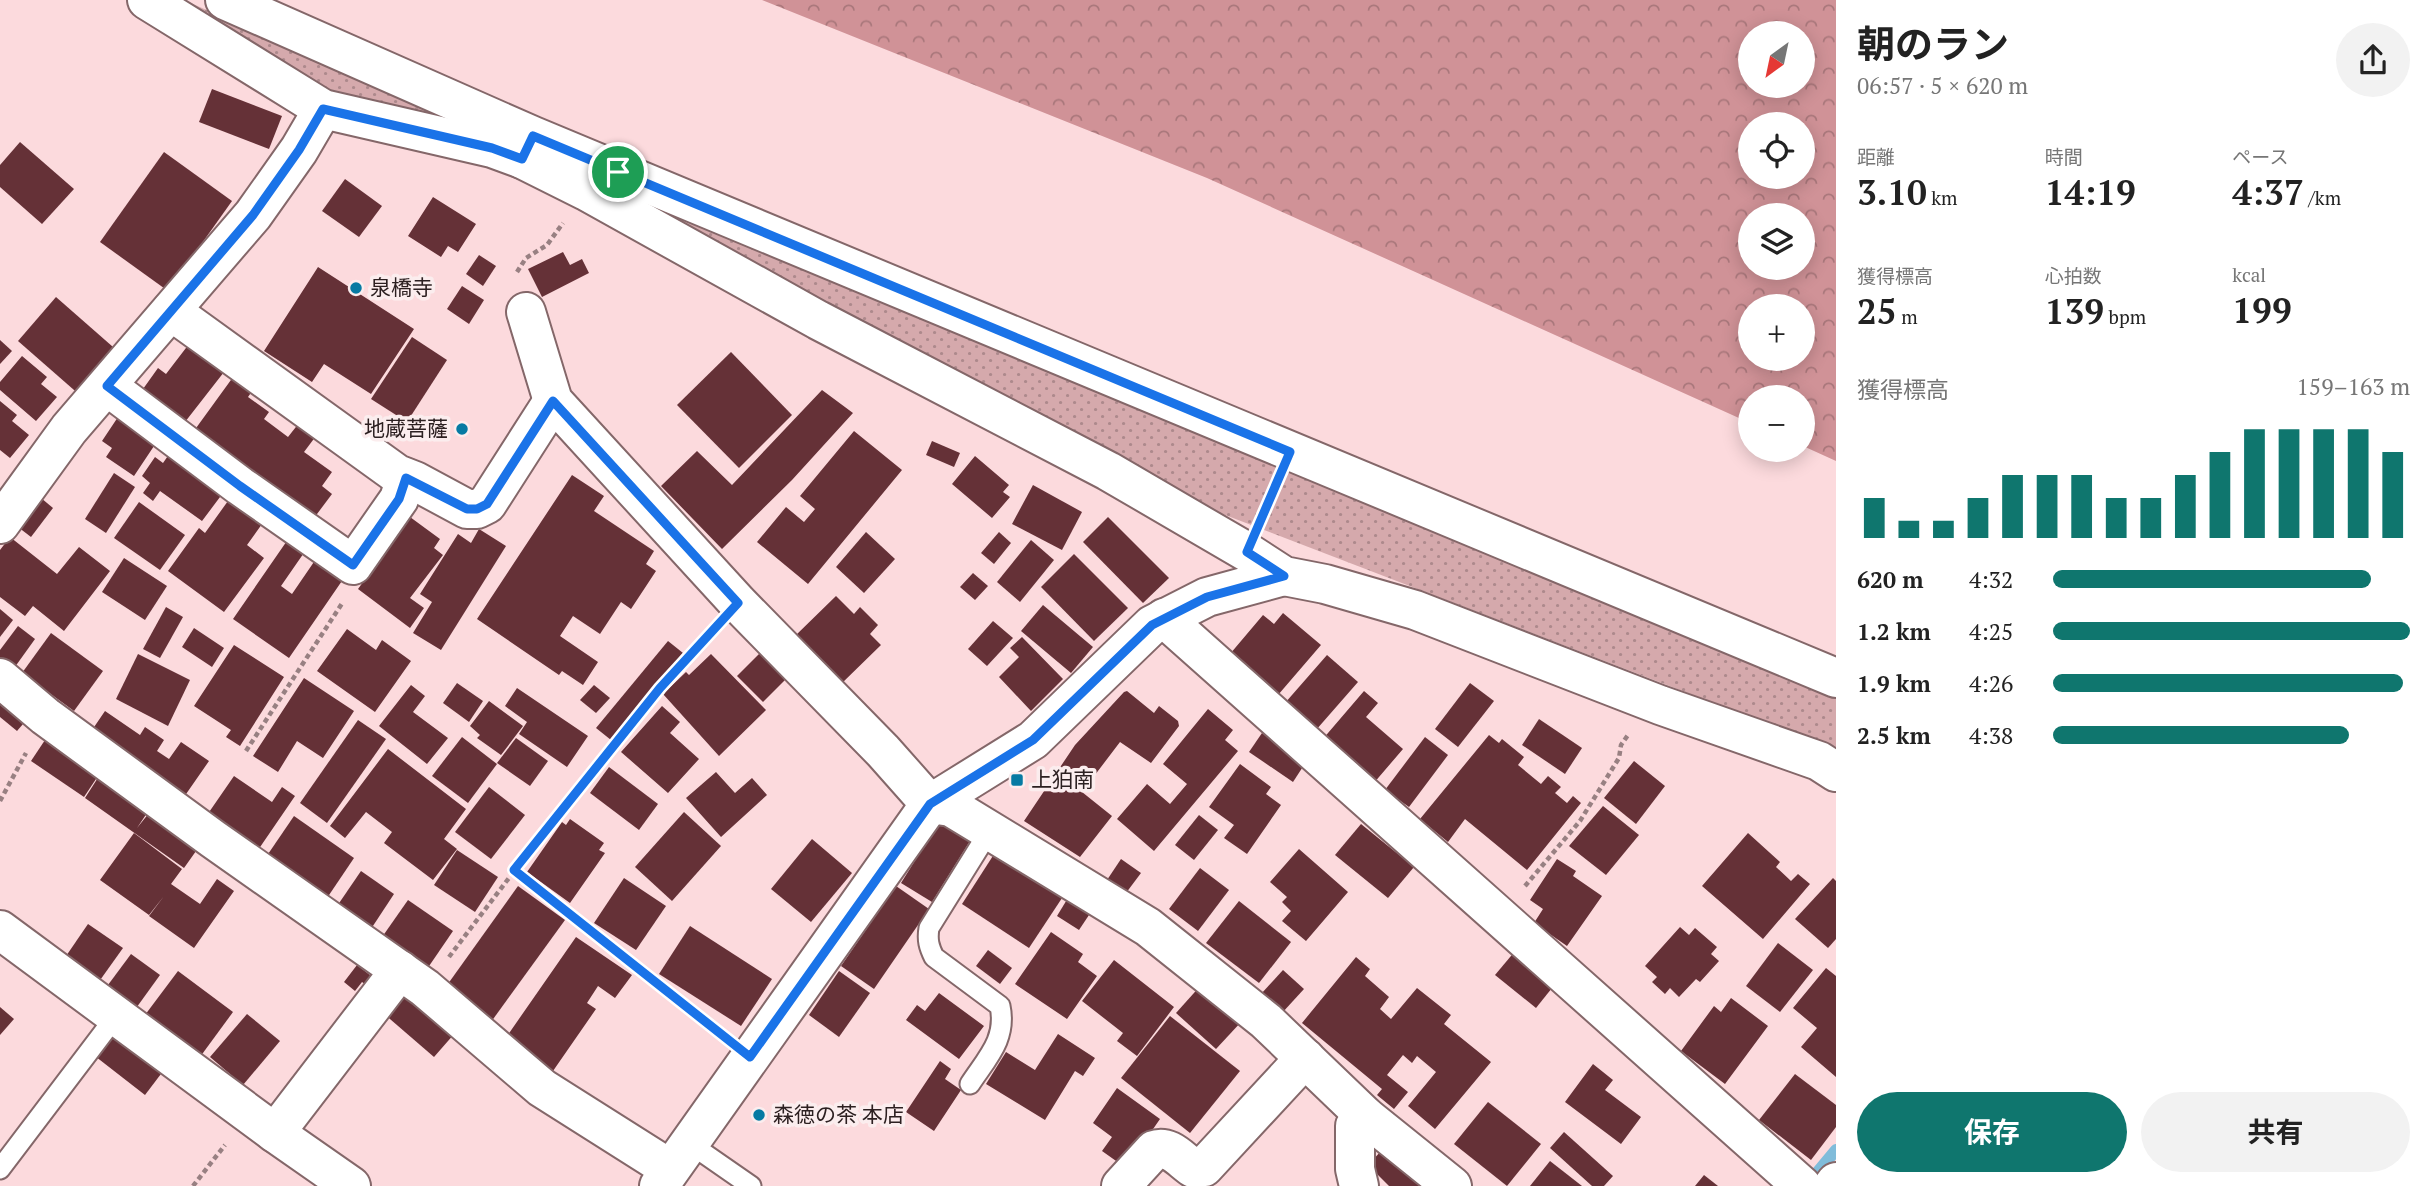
<!DOCTYPE html>
<html lang="ja">
<head>
<meta charset="utf-8">
<style>
  :root { --surface:#fff; --page:#f2f2f2; --text:#222; --muted:#767676; --accent:#0f766e }
  body { margin:0; font-family:"PT Serif","Noto Sans JP",serif; background:var(--page); color:var(--text); height:100vh; display:flex; flex-direction:column; font-size:26px; white-space:nowrap }
  * { box-sizing:border-box; margin:0 }
  p { font-size:23px; color:var(--muted) }
  .icon { flex:none; width:38px; height:38px; fill:none; stroke:currentColor; stroke-width:2; stroke-linecap:round; stroke-linejoin:round }
  .map { position:relative; flex:1; overflow:hidden }
  .drawer { display:flex; flex-direction:column; background:var(--surface); width:595px }
  .drawer>* { flex:none }
  .needle { width:46px; rotate:213deg }
  .buttons { position:absolute; left:1738px; top:21px; display:grid; gap:14px }
  .buttons a { display:grid; place-items:center; width:77px; height:77px; border-radius:50%; background:var(--surface); box-shadow:0 4px 18px #0003; font-size:35px }
  .pin { position:absolute; display:grid; place-items:center; width:60px; height:60px; color:#fff; margin:-30px; border:4px solid #fff; border-radius:50%; box-shadow:0 2px 7px #0007 }
  .round { display:grid; place-items:center; flex:none; width:74px; height:74px; border-radius:37px; background:var(--page) }
  .head { display:flex; align-items:center; justify-content:space-between; height:119px; padding:0 21px }
  h1 { font-size:38px; font-weight:700; line-height:52px }
  .stats { display:grid; grid-template-columns:repeat(3,1fr); gap:10px; height:119px; padding:7px 21px }
  .stats div { display:grid; align-content:center }
  .stats b { font-size:35px; font-weight:700 }
  .stats small { font-size:19px; font-weight:400 }
  .stats p { font-size:19px }
  .chart { height:196px; padding:14px 21px }
  .chart p { display:flex; justify-content:space-between }
  .chart svg { width:100%; height:126px; margin-top:7px; stroke:var(--accent); stroke-width:6 }
  .button { display:flex; gap:14px; margin-top:auto; padding:14px 21px }
  .button a { flex:1; height:80px; border-radius:42px; background:var(--accent); color:#fff; font-size:28px; font-weight:700; line-height:80px; text-align:center }
  .button a+a { background:var(--page); color:var(--text) }
  ul { padding:0 21px; list-style:none; font-size:23px }
  li { display:grid; grid-template-columns:112px 84px 1fr; align-items:center; height:52px }
  li i { height:18px; border-radius:9px; background:var(--accent) }
  main { display:flex; flex:1; min-height:0 }
  .map>svg:first-child { display:block }
  .grass { fill:url(#grass-dots) }
  .forest { fill:url(#forest-crowns); fill-rule:evenodd }
  .lines { fill:none; stroke-linecap:round; stroke-linejoin:round }
  .stream { stroke:#80bcda; stroke-width:12 }
  .building { fill:#653137 }
  .service-casing { stroke:#846769; stroke-width:23 }
  .minor-casing { stroke:#846769; stroke-width:42 }
  .path { stroke:#988082; stroke-width:4.5; stroke-dasharray:5 3.5; stroke-linecap:butt }
  .service { stroke:#fff; stroke-width:19 }
  .minor { stroke:#fff; stroke-width:38 }
  .route-casing { stroke:#fff; stroke-width:14 }
  .route { stroke:#1a73e8; stroke-width:9 }
  .poi-dot { fill:#067aa3; stroke:#fbedee; stroke-width:2.5 }
  .labels { text-anchor:middle; stroke-width:7; stroke-linejoin:round; paint-order:stroke }
  .poi-label { font-size:21px; fill:#2c2021; stroke:#fbedee; text-anchor:start }
</style>
</head>
<body>
<main>
<div class="map">
<svg width="1836" height="1186" viewBox="0 0 1836 1186">
  <defs>
    <pattern id="grass-dots" width="8" height="8" patternUnits="userSpaceOnUse" patternTransform="scale(1.75)"><rect width="8" height="8" fill="#d5a9ac"/><path d="M2 2h.1M6 6h.1" fill="none" stroke="#ad898c" stroke-width="1.8" stroke-linecap="round"/></pattern>
    <pattern id="forest-crowns" width="20" height="18" patternUnits="userSpaceOnUse" patternTransform="scale(1.75)"><rect width="20" height="18" fill="#d09297"/><path d="M2 6a3 3 0 1 1 6 0M12 15a3 3 0 1 1 6 0" fill="none" stroke="#a9777b"/></pattern>
  </defs>
  <rect width="100%" height="100%" fill="#fcdadd"/>
  <g class="grass">
    <polygon points="165,0 184,0 476,130 327,95"/>
    <polygon points="577,168 1836,697 1836,750 1220,513 613,196"/>
  </g>
  <path class="forest" d="M762 0H1836V461L1803 446 1802 397H1750V423L1207 178ZM1750 33H1802V86H1750ZM1750 124H1802V177H1750ZM1750 215H1802V268H1750ZM1750 306H1802V359H1750Z"/>
  <g class="lines">
    <polyline class="stream" points="1806,1186 1836,1150"/>
  </g>
  <g class="building">
    <polygon points="212,89 282,116 269,149 199,122"/>
    <polygon points="20,142 74,189 42,224 0,187 0,165"/>
    <polygon points="164,152 232,201 168,291 100,242"/>
    <polygon points="345,179 382,206 359,237 322,211"/>
    <polygon points="433,197 476,224 458,252 448,246 441,257 408,236"/>
    <polygon points="563,252 570,265 582,259 589,273 542,297 528,269"/>
    <polygon points="479,255 496,266 483,286 466,274"/>
    <polygon points="318,267 414,329 371,394 324,364 312,382 264,351"/>
    <polygon points="462,286 484,300 469,324 447,309"/>
    <polygon points="56,297 121,354 82,397 18,341"/>
    <polygon points="412,337 447,360 407,422 371,399"/>
    <polygon points="0,340 12,351 0,364"/>
    <polygon points="189,344 224,372 185,422 143,389 158,368 166,374"/>
    <polygon points="731,352 792,415 739,468 677,405"/>
    <polygon points="22,356 47,377 41,384 57,397 36,421 0,390 0,382"/>
    <polygon points="236,373 255,387 248,397 269,412 264,419 288,437 299,423 316,436 304,452 332,472 322,486 332,494 311,522 191,435"/>
    <polygon points="822,390 853,413 792,480 722,549 661,486 697,451 732,485"/>
    <polygon points="0,401 17,415 12,421 29,435 10,458 0,450"/>
    <polygon points="120,414 158,440 134,476 106,457 112,448 102,441"/>
    <polygon points="854,431 902,470 808,584 757,542 786,507 804,522 815,509 800,496"/>
    <polygon points="932,441 960,453 954,467 926,455"/>
    <polygon points="172,450 226,489 202,521 160,491 153,501 143,493 150,483 142,476 155,457 163,463"/>
    <polygon points="975,456 1009,485 1003,492 1010,497 992,518 952,484"/>
    <polygon points="114,473 135,487 106,533 85,519"/>
    <polygon points="572,475 604,496 594,511 654,551 646,564 656,571 631,609 621,602 600,634 573,616 560,636 598,662 583,685 562,671 559,675 477,619"/>
    <polygon points="1033,485 1082,512 1062,550 1012,524"/>
    <polygon points="233,494 262,524 247,545 264,558 224,612 168,571 199,528 205,533"/>
    <polygon points="41,498 53,508 31,537 18,527"/>
    <polygon points="139,502 185,535 160,570 114,538"/>
    <polygon points="410,517 440,539 434,548 443,555 410,598 424,608 410,628 358,589"/>
    <polygon points="1108,517 1169,578 1143,603 1083,542"/>
    <polygon points="479,529 506,546 441,650 413,633 432,602 420,594 458,534 471,543"/>
    <polygon points="866,532 895,559 864,593 836,567"/>
    <polygon points="999,532 1011,543 994,564 981,553"/>
    <polygon points="291,535 308,547 281,586 292,594 318,556 346,575 289,658 233,619"/>
    <polygon points="10,537 57,574 79,547 110,571 64,631 33,606 25,616 0,597 0,550"/>
    <polygon points="1031,540 1054,560 1020,602 997,582"/>
    <polygon points="1074,554 1128,608 1094,641 1041,587"/>
    <polygon points="124,558 167,586 145,620 102,592"/>
    <polygon points="973,573 988,586 975,600 960,587"/>
    <polygon points="836,596 854,614 860,607 878,625 870,634 881,645 840,685 794,637"/>
    <polygon points="1043,605 1093,647 1071,673 1021,631"/>
    <polygon points="166,607 183,617 160,658 143,649"/>
    <polygon points="0,609 13,620 0,637"/>
    <polygon points="1283,613 1321,645 1278,695 1230,654 1263,615 1274,624"/>
    <polygon points="993,621 1013,638 987,666 968,649"/>
    <polygon points="18,626 35,639 12,671 0,661 0,650"/>
    <polygon points="194,628 224,648 212,667 182,647"/>
    <polygon points="347,629 376,650 382,640 411,661 375,712 317,671"/>
    <polygon points="51,633 103,671 74,711 22,673"/>
    <polygon points="1022,637 1063,679 1031,711 999,677 1019,657 1010,648"/>
    <polygon points="668,641 683,653 611,740 596,728"/>
    <polygon points="234,645 284,677 240,746 226,737 231,730 194,706"/>
    <polygon points="760,653 786,679 763,702 737,676"/>
    <polygon points="138,654 190,680 168,726 116,699"/>
    <polygon points="711,654 766,710 719,756 663,694 686,672 689,675"/>
    <polygon points="1327,655 1358,682 1316,730 1285,703"/>
    <polygon points="304,678 354,711 323,758 297,741 278,772 253,756"/>
    <polygon points="457,683 483,701 469,722 443,703"/>
    <polygon points="1470,683 1494,701 1458,747 1435,729"/>
    <polygon points="411,685 425,696 413,712 448,738 427,764 379,726"/>
    <polygon points="594,685 610,698 596,713 580,700"/>
    <polygon points="517,688 588,736 567,767 519,734 527,722 505,706"/>
    <polygon points="0,691 29,717 17,731 0,717"/>
    <polygon points="1127,691 1154,713 1159,706 1178,721 1179,726 1151,763 1120,742 1082,792 1112,816 1080,857 1024,821 1075,745 1124,692"/>
    <polygon points="1364,691 1378,703 1366,717 1403,749 1373,784 1322,740"/>
    <polygon points="489,701 523,726 501,755 477,738 480,735 470,726"/>
    <polygon points="662,706 680,722 670,733 699,759 668,793 621,752"/>
    <polygon points="1208,709 1233,730 1225,740 1238,751 1154,851 1117,819 1147,784 1170,804 1187,784 1163,764"/>
    <polygon points="105,711 140,735 145,727 164,740 157,751 169,759 181,742 209,761 184,797 90,733"/>
    <polygon points="1539,719 1582,748 1565,774 1522,745"/>
    <polygon points="358,720 386,739 327,823 300,803"/>
    <polygon points="1262,733 1306,762 1293,782 1249,752"/>
    <polygon points="1489,735 1499,743 1502,739 1524,757 1518,765 1541,784 1548,776 1561,787 1555,793 1567,803 1573,796 1581,803 1527,870 1465,819 1448,842 1420,819"/>
    <polygon points="47,737 100,773 84,797 31,761"/>
    <polygon points="462,737 497,764 468,803 432,776"/>
    <polygon points="1425,737 1448,755 1409,807 1385,790"/>
    <polygon points="516,738 548,761 530,786 497,763"/>
    <polygon points="388,749 466,809 444,839 457,849 433,880 384,843 392,832 366,812 345,838 330,826"/>
    <polygon points="1634,761 1665,786 1636,824 1604,798"/>
    <polygon points="1240,764 1271,787 1266,794 1281,805 1247,854 1224,838 1234,825 1209,807"/>
    <polygon points="609,767 658,804 639,830 590,793"/>
    <polygon points="716,772 735,793 752,778 767,795 721,837 686,798"/>
    <polygon points="101,773 151,807 137,828 153,808 201,844 184,868 85,798"/>
    <polygon points="234,776 272,802 282,787 295,796 256,853 205,818"/>
    <polygon points="489,787 525,815 491,859 455,832"/>
    <polygon points="1603,806 1639,835 1606,875 1569,846"/>
    <polygon points="684,812 721,846 672,901 635,867"/>
    <polygon points="1199,815 1218,830 1194,860 1175,845"/>
    <polygon points="294,816 354,858 325,901 264,860"/>
    <polygon points="570,819 604,843 599,850 605,853 570,903 527,872 562,822 566,825"/>
    <polygon points="939,822 970,841 932,902 901,883"/>
    <polygon points="1361,824 1414,867 1388,898 1335,855"/>
    <polygon points="134,833 182,869 171,884 200,904 217,879 234,891 194,948 149,916 164,896 149,915 100,880"/>
    <polygon points="1748,833 1780,862 1776,867 1791,881 1798,874 1810,884 1763,939 1702,886"/>
    <polygon points="812,839 852,873 811,922 771,889"/>
    <polygon points="998,848 1066,892 1029,948 962,904"/>
    <polygon points="1299,849 1348,892 1306,941 1282,921 1291,911 1282,902 1287,897 1270,882"/>
    <polygon points="457,850 498,877 475,912 434,885"/>
    <polygon points="1121,859 1141,873 1126,893 1107,880"/>
    <polygon points="1557,859 1576,871 1573,876 1602,896 1567,946 1534,923 1543,909 1530,900"/>
    <polygon points="1200,868 1229,890 1198,931 1169,909"/>
    <polygon points="361,871 394,894 367,935 333,912"/>
    <polygon points="624,878 666,906 636,950 594,923"/>
    <polygon points="1833,878 1836,881 1836,939 1828,948 1795,919"/>
    <polygon points="518,886 565,920 491,1022 445,988"/>
    <polygon points="896,886 929,909 874,989 841,966"/>
    <polygon points="1071,893 1093,909 1079,930 1057,916"/>
    <polygon points="408,900 453,931 425,972 380,940"/>
    <polygon points="1239,901 1291,942 1259,983 1206,943"/>
    <polygon points="88,924 123,948 98,983 64,959"/>
    <polygon points="690,926 772,979 741,1026 659,974"/>
    <polygon points="1680,927 1689,935 1695,928 1717,947 1711,954 1719,961 1700,982 1696,979 1679,997 1670,988 1665,994 1652,982 1657,977 1645,966"/>
    <polygon points="1051,932 1083,954 1078,962 1097,976 1067,1019 1015,984"/>
    <polygon points="576,937 632,975 615,998 598,986 587,1003 596,1009 553,1071 505,1039"/>
    <polygon points="1778,943 1813,970 1780,1012 1746,986"/>
    <polygon points="988,950 1012,968 1000,984 976,966"/>
    <polygon points="1516,950 1556,983 1536,1008 1495,975"/>
    <polygon points="131,954 160,975 134,1011 105,989"/>
    <polygon points="1356,957 1370,969 1365,976 1389,997 1380,1009 1391,1019 1417,988 1451,1015 1444,1024 1491,1062 1435,1129 1408,1106 1436,1072 1417,1056 1412,1063 1403,1055 1387,1075 1408,1092 1394,1109 1377,1095 1382,1089 1302,1023"/>
    <polygon points="1114,960 1174,1007 1137,1056 1117,1041 1123,1033 1082,1001"/>
    <polygon points="357,965 375,979 369,987 362,982 355,991 344,982"/>
    <polygon points="1826,968 1836,976 1836,1077 1801,1047 1817,1028 1793,1008"/>
    <polygon points="1283,970 1304,989 1282,1013 1261,994"/>
    <polygon points="178,971 233,1012 200,1057 145,1015"/>
    <polygon points="839,971 870,993 839,1037 809,1015"/>
    <polygon points="1202,984 1242,1021 1216,1049 1176,1013"/>
    <polygon points="405,989 455,1033 434,1057 383,1013"/>
    <polygon points="939,993 984,1026 959,1059 906,1020 917,1005 925,1011"/>
    <polygon points="1731,998 1768,1026 1725,1084 1681,1051 1714,1006 1721,1012"/>
    <polygon points="0,1007 14,1019 0,1035"/>
    <polygon points="247,1014 280,1041 243,1085 210,1057"/>
    <polygon points="1170,1016 1240,1071 1190,1133 1121,1078"/>
    <polygon points="113,1025 167,1066 145,1095 91,1053"/>
    <polygon points="1058,1034 1095,1058 1083,1076 1075,1071 1045,1120 986,1084 1006,1052 1035,1070"/>
    <polygon points="940,1061 951,1069 945,1079 961,1090 934,1131 906,1112"/>
    <polygon points="1593,1064 1613,1080 1605,1090 1641,1117 1621,1144 1565,1102"/>
    <polygon points="1795,1074 1836,1105 1836,1127 1811,1160 1759,1120"/>
    <polygon points="1117,1088 1160,1119 1126,1168 1102,1151 1112,1137 1093,1123"/>
    <polygon points="1488,1102 1541,1144 1507,1186 1454,1144"/>
    <polygon points="1564,1132 1613,1176 1604,1186 1592,1186 1550,1148"/>
    <polygon points="1383,1149 1425,1186 1389,1186 1368,1165"/>
    <polygon points="1550,1161 1582,1186 1530,1186"/>
    <polygon points="1704,1175 1718,1186 1695,1186"/>
  </g>
  <g class="lines">
    <g class="service-casing">
      <g id="service">
        <path d="M970 1084C987 1058 1007 1039 1000 1006L934 957C929 947 927 940 929 928L990 830"/>
        <polyline points="689,1143 751,1186"/>
        <polyline points="0,1169 116,1016"/>
      </g>
    </g>
    <g class="minor-casing">
      <g id="minor">
        <polyline points="147,0 323,109 492,148 522,159"/>
        <polyline points="225,0 533,136 1836,678"/>
        <polyline points="530,141 522,159 586,191 818,320 1108,471 1247,552 1284,576 1325,584 1415,610 1660,705 1819,761 1836,772"/>
        <polyline points="171,311 397,474 415,481 467,509 477,509 487,504 553,401"/>
        <polyline points="526,312 553,401 738,603 883,751 930,804 951,807 1148,927 1266,1021 1365,1116 1452,1186"/>
        <polyline points="107,386 240,486 353,565 399,499 406,478"/>
        <polyline points="0,524 69,429 253,215 299,150 323,109"/>
        <polyline points="1164,618 1802,1186"/>
        <polyline points="0,678 45,716 213,839 425,988 542,1088 670,1169"/>
        <polyline points="0,930 275,1133 351,1186"/>
        <polyline points="275,1133 400,970"/>
        <polyline points="659,1186 930,804 1033,740 1152,625 1207,597 1284,576"/>
        <path d="M1121 1186 1154 1150C1169 1144 1181 1160 1193 1168L1204 1167 1305 1058"/>
        <polyline points="1359,1186 1355,1169 1355,1126 1365,1116"/>
        <polyline points="1833,1186 1836,1182"/>
      </g>
    </g>
    <g class="path">
      <polyline points="517,272 526,258 547,245 563,223"/>
      <polyline points="1263,516 1274,488"/>
      <polyline points="246,751 343,602"/>
      <polyline points="0,801 26,753"/>
      <polyline points="514,870 719,1033"/>
      <polyline points="1525,886 1580,821 1619,758 1621,745 1628,735"/>
      <path d="M449 957C533 846 617 734 712 632"/>
      <polyline points="193,1186 225,1145"/>
    </g>
    <use href="#service" class="service"/>
    <use href="#minor" class="minor"/>
  </g>
  <g class="lines">
    <g class="route-casing">
      <polygon id="route" points="323,109 492,148 522,159 533,136 1290,452 1247,552 1284,576 1207,597 1152,625 1033,740 930,804 750,1057 514,870 660,688 738,603 553,401 487,504 477,509 467,509 406,478 399,499 353,565 240,486 107,386 253,215 299,150"/>
    </g>
    <use href="#route" class="route"/>
  </g>
  <g class="poi-dot">
    <circle cx="356" cy="288" r="7"/>
    <circle cx="462" cy="429" r="7"/>
    <rect x="1010" y="773" width="14" height="14" rx="3.5"/>
    <circle cx="759" cy="1115" r="7"/>
  </g>
  <g class="labels">
    <g class="poi-label">
      <text x="370" y="295">泉橋寺</text>
      <text x="448" y="436" text-anchor="end">地蔵菩薩</text>
      <text x="1031" y="787">上狛南</text>
      <text x="773" y="1122">森徳の茶 本店</text>
    </g>
  </g>
</svg>
<div class="buttons">
<a><svg class="needle" viewBox="-14 -14 28 28"><path d="M0-13l5 13h-10z" fill="#e53935"/><path d="M0 13l5-13h-10z" fill="#767676"/></svg></a>
<a><svg class="icon" aria-label="locate" viewBox="0 0 24 24"><circle cx="12" cy="12" r="6"/><path d="M12 2v4M12 18v4M2 12h4M18 12h4"/></svg></a>
<a><svg class="icon" aria-label="layers" viewBox="0 0 24 24"><path d="M12 4l9 5-9 5-9-5zM3 14l9 5 9-5"/></svg></a>
<a>+</a>
<a>−</a>
</div>
<div class="pin" style="left:618px;top:172px;background:#1e9e55"><svg class="icon" aria-label="arrive" viewBox="0 0 24 24"><path d="M6 21V4h12l-3 4 3 4H6"/></svg></div>
</div>
<section class="drawer">
<div class="head"><div><h1>朝のラン</h1><p>06:57 · 5 × 620 m</p></div><a class="round"><svg class="icon" aria-label="share" viewBox="0 0 24 24"><path d="M12 15V3M7 8l5-5 5 5M5 13v7h14v-7"/></svg></a></div>
<div class="stats">
<div><p>距離</p><b>3.10<small> km</small></b></div>
<div><p>時間</p><b>14:19</b></div>
<div><p>ペース</p><b>4:37<small> /km</small></b></div>
</div>
<div class="stats">
<div><p>獲得標高</p><b>25<small> m</small></b></div>
<div><p>心拍数</p><b>139<small> bpm</small></b></div>
<div><p>kcal</p><b>199</b></div>
</div>
<div class="chart"><p><span>獲得標高</span>159–163 m</p>
<svg viewBox="0 0 160 44" preserveAspectRatio="none"><path d="M5 44V30M15 44V38M25 44V38M35 44V30M45 44V22M55 44V22M65 44V22M75 44V30M85 44V30M95 44V22M105 44V14M115 44V6M125 44V6M135 44V6M145 44V6M155 44V14"/></svg>
</div>
<ul>
<li><b>620 m</b>4:32<i style="width:89%"></i></li>
<li><b>1.2 km</b>4:25<i style="width:100%"></i></li>
<li><b>1.9 km</b>4:26<i style="width:98%"></i></li>
<li><b>2.5 km</b>4:38<i style="width:83%"></i></li>
</ul>
<div class="button"><a>保存</a><a>共有</a></div>
</section>
</main>
</body>
</html>
